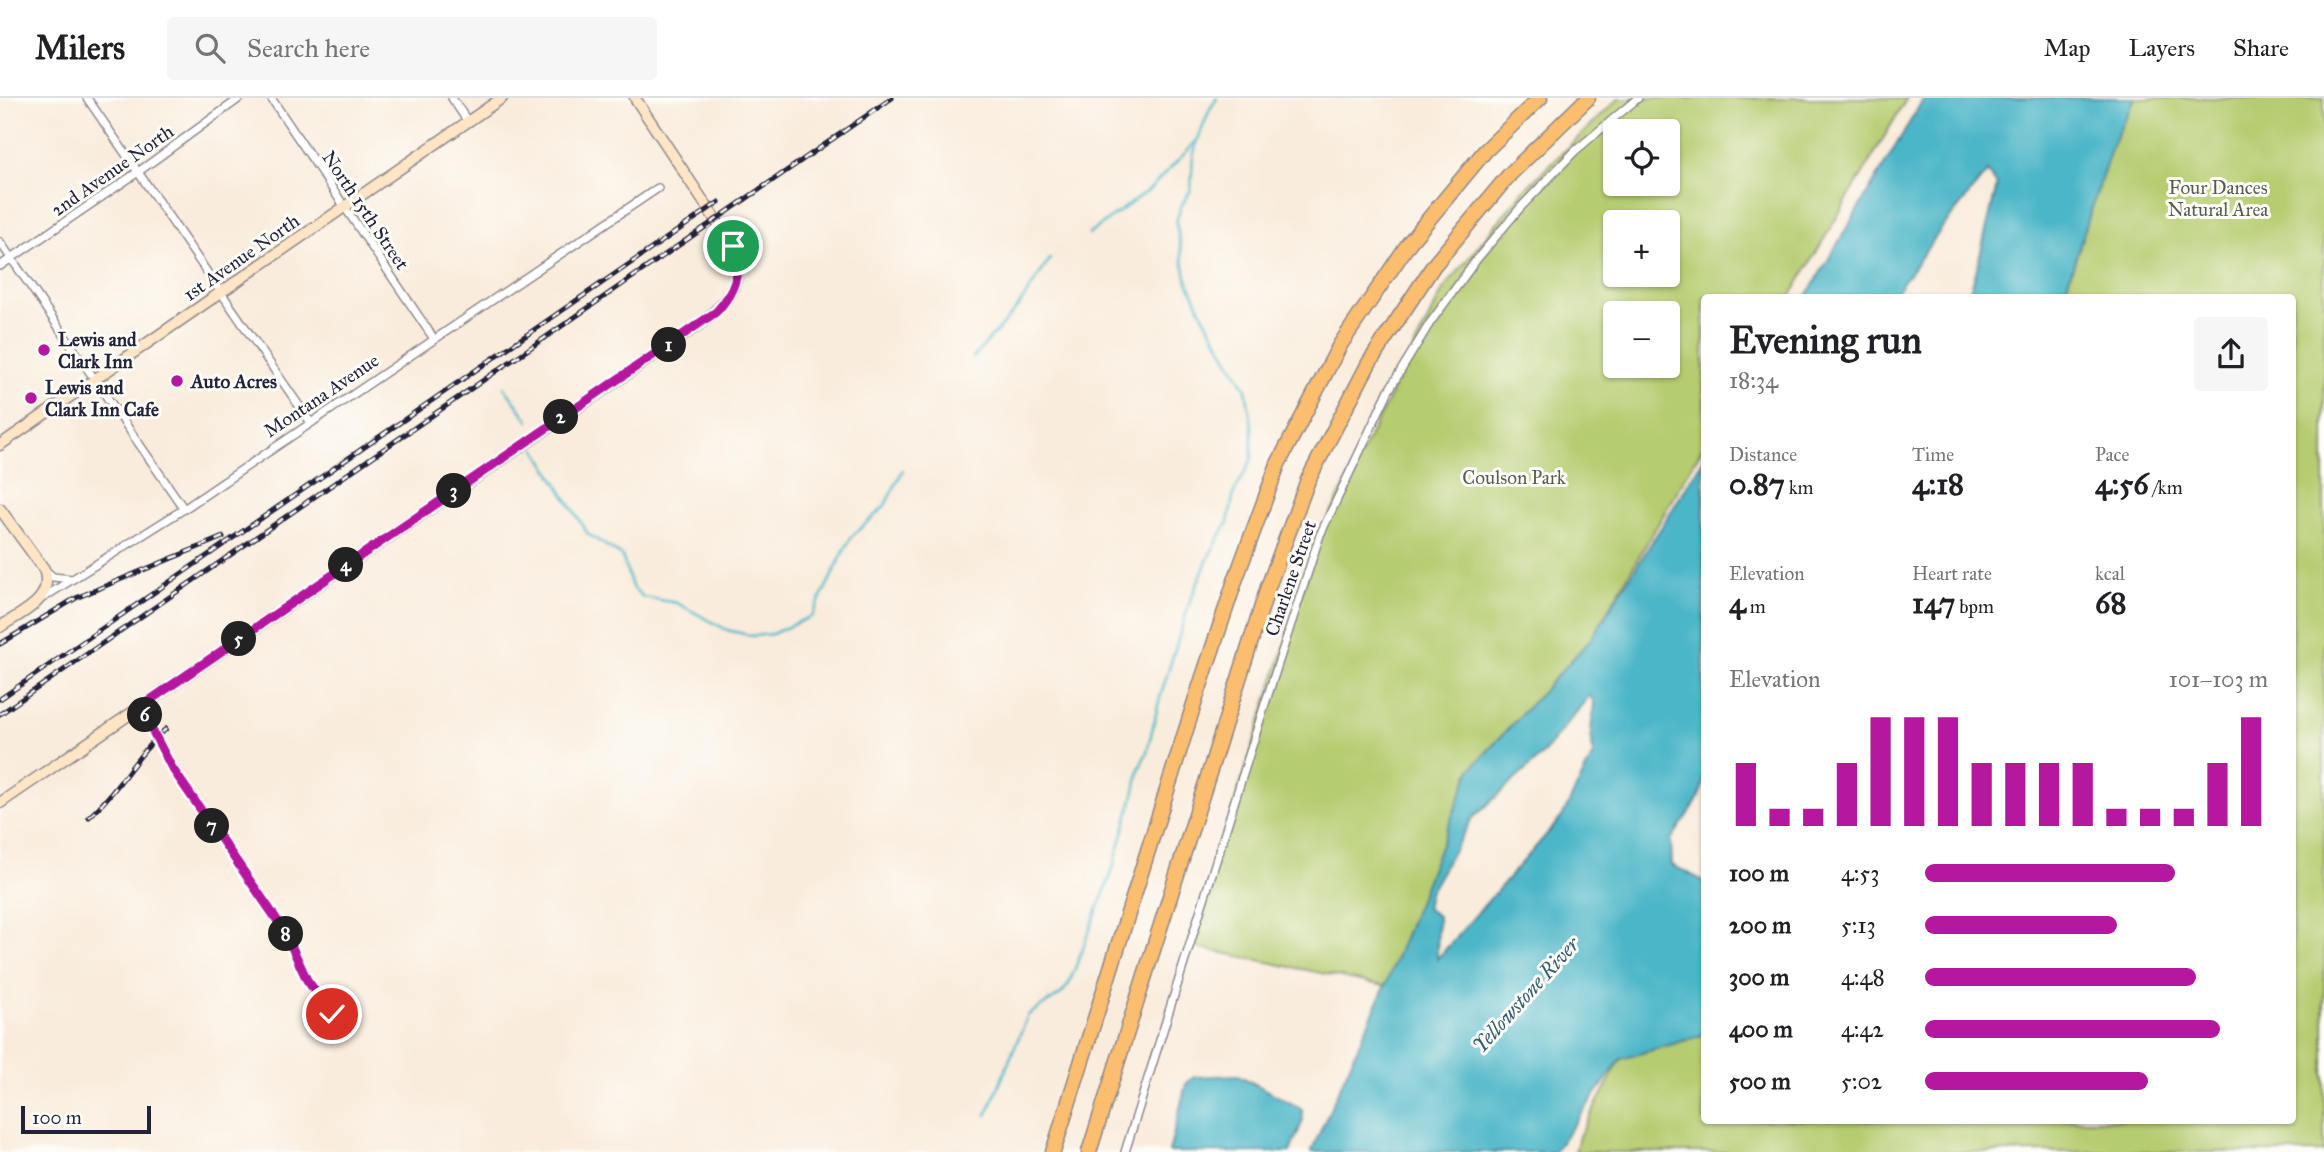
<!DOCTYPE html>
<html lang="en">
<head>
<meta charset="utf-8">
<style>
  :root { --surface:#fff; --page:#f6f6f6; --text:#202124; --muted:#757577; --line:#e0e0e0; --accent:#b5179e }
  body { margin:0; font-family:"IM FELL Great Primer",serif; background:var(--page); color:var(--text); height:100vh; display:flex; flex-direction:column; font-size:26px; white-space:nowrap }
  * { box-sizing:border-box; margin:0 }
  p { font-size:23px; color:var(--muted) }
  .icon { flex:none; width:38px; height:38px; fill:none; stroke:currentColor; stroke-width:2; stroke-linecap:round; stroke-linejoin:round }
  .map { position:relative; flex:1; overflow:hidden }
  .sheet { position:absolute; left:1701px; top:196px; width:595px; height:830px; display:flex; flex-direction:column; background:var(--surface); border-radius:7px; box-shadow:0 2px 5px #0004 }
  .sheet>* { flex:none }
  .fabs { position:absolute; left:1603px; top:21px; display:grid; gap:14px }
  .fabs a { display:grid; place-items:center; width:77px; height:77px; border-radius:7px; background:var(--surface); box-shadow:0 2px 5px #0004; font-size:35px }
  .scale { position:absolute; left:21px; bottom:18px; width:130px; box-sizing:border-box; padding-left:7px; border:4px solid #22223b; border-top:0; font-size:19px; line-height:24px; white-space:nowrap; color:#22223b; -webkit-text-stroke:5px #fdfcf7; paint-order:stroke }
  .pin { position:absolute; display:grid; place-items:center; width:60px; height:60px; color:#fff; margin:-30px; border:4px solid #fff; border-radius:50%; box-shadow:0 2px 7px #0007 }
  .km { position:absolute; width:35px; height:35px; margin:-18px; border-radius:50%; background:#222; color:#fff; font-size:19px; line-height:35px; text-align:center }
  .round { display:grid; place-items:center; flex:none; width:74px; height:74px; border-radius:7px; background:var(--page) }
  .headline { display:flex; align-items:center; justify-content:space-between; height:119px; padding:0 28px }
  h1 { font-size:38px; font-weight:700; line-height:52px }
  .stats { display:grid; grid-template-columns:repeat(3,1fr); gap:10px; height:119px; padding:7px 28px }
  .stats div { display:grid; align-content:center }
  .stats b { font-size:30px; font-weight:700 }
  .stats small { font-size:19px; font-weight:400 }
  .stats p { font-size:19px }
  .chart { height:196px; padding:14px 28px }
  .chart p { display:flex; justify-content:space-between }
  .chart svg { width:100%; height:126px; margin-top:7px; stroke:var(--accent); stroke-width:6 }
  ul { padding:0 28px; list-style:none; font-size:23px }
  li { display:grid; grid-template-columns:112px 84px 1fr; align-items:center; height:52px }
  li i { height:18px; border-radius:9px; background:var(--accent) }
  header { display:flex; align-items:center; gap:42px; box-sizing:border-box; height:98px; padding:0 35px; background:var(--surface); border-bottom:2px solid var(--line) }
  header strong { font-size:33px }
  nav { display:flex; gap:38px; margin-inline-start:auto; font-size:24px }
  .search { width:490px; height:63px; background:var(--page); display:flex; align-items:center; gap:18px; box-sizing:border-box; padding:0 24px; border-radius:7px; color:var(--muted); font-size:26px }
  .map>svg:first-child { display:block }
  .green { fill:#b5cc70; stroke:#6c7756; stroke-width:2; fill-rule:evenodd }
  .water { fill:#4bb6c7; stroke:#366c81; stroke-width:2; fill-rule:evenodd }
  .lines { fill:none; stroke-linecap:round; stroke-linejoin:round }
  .stream { stroke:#4bb6c7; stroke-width:2.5 }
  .street-casing { stroke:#8e878c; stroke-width:10 }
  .secondary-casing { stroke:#8e878c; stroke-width:13 }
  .highway-casing { stroke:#8e878c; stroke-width:17 }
  .street { stroke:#fff; stroke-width:7 }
  .secondary { stroke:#fde5c5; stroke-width:10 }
  .highway { stroke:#fbbd6e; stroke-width:14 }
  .rail-casing { stroke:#22223b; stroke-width:5 }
  .rail { stroke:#fdfcf7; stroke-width:2.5; stroke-dasharray:8; stroke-linecap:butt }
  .route-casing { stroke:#fff; stroke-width:14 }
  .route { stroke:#b5179e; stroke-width:9 }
  .poi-dot { fill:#b5179e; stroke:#fdfcf7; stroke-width:2.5 }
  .labels { text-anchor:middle; stroke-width:6; stroke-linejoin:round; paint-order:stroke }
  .street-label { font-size:19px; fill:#22223b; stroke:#fdfcf7 }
  .park-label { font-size:19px; fill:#555e4e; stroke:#fdfcf7 }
  .poi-label { font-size:19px; font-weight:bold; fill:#22223b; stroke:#fdfcf7; text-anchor:start }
  .water-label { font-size:21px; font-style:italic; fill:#325d73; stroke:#fdfcf7 }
</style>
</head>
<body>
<header>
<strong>Milers</strong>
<div class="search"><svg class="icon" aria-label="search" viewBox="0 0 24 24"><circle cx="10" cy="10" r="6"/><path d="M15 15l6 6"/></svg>Search here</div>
<nav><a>Map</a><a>Layers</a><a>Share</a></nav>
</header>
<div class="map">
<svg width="2324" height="1054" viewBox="0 0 2324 1054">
  <rect width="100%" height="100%" fill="#fdfcf7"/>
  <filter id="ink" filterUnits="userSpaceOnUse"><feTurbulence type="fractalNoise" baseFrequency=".0143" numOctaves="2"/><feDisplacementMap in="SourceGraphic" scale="14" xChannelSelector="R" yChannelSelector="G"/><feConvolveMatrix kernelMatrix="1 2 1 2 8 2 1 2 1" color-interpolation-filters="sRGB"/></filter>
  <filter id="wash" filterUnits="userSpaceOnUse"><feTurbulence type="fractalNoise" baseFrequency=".00686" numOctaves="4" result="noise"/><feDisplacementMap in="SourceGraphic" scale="28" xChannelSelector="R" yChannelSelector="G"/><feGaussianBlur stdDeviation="1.57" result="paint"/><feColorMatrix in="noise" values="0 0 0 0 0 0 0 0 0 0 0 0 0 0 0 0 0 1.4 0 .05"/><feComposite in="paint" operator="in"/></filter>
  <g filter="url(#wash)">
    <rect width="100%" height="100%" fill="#f9ecdc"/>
    <g class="green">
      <path d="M1619 0H1907L1790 199 1704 200V347L1591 541 1471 671 1385 888 1189 848 1320 437 1443 192 1523 93ZM1615 33H1668V86H1615ZM1615 124H1668V177H1615ZM1615 215H1668V268H1615Z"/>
      <polygon points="2135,0 2324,0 2324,1054 1575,1054 1579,1038 1621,961 1700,938 1704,935 1704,1022 2292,1022 2292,200 2063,199 2113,44"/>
    </g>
    <g class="water">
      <polygon points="1924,0 2135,0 2113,45 2063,199 1967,199 1975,178 1997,87 1987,74 1945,126 1892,199 1806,199"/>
      <path d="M1704 361V685L1697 703 1671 742 1672 767 1704 783V935L1700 938 1621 961 1554 1054H1311L1385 888 1471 671 1591 541ZM1590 597 1594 605 1591 632 1593 657 1562 719 1437 861 1438 818 1426 810 1429 795 1472 721 1541 658Z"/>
      <polygon points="1238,977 1302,1011 1303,1022 1290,1054 1169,1054 1186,986 1194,979"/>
    </g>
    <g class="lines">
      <g class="stream">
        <polyline points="1089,136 1150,91 1189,51 1198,41 1210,11 1217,0"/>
        <polyline points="973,260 1018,209 1050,161"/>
        <polyline points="504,289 529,323"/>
        <polyline points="536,351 588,436 622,458 632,489 643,499 677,505 727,532 753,538 772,536 812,518 851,439 884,409 903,372"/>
        <polyline points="987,1017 1028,917 1061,896 1069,886 1112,774 1136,689 1139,671 1147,654 1159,603 1190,503 1210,456 1228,424 1234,395 1252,361 1252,328 1246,291 1204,219 1186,179 1176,124 1181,108 1191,92 1193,58 1198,41"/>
      </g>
    </g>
  </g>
  <g filter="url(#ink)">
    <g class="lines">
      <g class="street-casing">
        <g id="street">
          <polyline points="87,0 311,325"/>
          <polyline points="271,0 434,241"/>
          <polyline points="452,0 468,24"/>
          <polyline points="0,144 184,411"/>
          <polyline points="0,168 138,74 240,0"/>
          <polyline points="45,472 53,479 72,481"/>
          <polyline points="41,501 184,411 658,90"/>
          <polyline points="140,609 172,669 284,832 307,882 332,916 341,923"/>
          <polyline points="1125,1054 1265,606 1320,437 1389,292 1430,225 1477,161 1520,110 1575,53 1638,0"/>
        </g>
      </g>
      <g class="secondary-casing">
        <g id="secondary">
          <polyline points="0,347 502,0"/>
          <path d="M0 411 44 471C55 502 22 514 0 529"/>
          <path d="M0 705 697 228C725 207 747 186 733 148L635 0"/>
        </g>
      </g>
      <g class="highway-casing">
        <g id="highway">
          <polyline points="1053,1054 1196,600 1236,480 1278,366 1340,247 1409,145 1485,53 1540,0"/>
          <polyline points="1089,1054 1268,489 1308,382 1369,265 1434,167 1510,76 1588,0"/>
        </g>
      </g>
      <use href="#street" class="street"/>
      <use href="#secondary" class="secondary"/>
      <use href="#highway" class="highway"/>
      <g class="rail-casing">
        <g id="rail">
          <polyline points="0,546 76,500 223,439"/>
          <polyline points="0,601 719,104"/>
          <polyline points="0,616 892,0"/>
          <path d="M89 719C119 693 135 657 166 631"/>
        </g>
      </g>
      <use href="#rail" class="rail"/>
    </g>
  </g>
  <g class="lines" filter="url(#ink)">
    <g class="route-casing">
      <path id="route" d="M332 916 307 882 284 832 172 670 140 609 716 214C734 195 743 174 733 148"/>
    </g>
    <use href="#route" class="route"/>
  </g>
  <g class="poi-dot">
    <circle cx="44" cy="252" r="7"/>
    <circle cx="177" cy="283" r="7"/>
    <circle cx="31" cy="300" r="7"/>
  </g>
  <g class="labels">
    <g class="street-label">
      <text transform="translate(112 72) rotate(-35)" y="7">2nd Avenue North</text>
      <text transform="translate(366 112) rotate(56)" y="7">North 15th Street</text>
      <text transform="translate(241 159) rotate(-35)" y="7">1st Avenue North</text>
      <text transform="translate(321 297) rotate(-34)" y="7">Montana Avenue</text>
      <text transform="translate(1290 480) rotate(-71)" y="7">Charlene Street</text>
    </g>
    <g class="park-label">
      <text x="2218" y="96">Four Dances<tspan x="2218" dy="22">Natural Area</tspan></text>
      <text x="1514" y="386">Coulson Park</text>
    </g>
    <g class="poi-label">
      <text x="58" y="248">Lewis and<tspan x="58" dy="22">Clark Inn</tspan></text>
      <text x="191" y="290">Auto Acres</text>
      <text x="45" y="296">Lewis and<tspan x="45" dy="22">Clark Inn Cafe</tspan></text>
    </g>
    <g class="water-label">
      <text transform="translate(1526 897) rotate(-48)" y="7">Yellowstone River</text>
    </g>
  </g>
</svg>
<div class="fabs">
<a><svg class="icon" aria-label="locate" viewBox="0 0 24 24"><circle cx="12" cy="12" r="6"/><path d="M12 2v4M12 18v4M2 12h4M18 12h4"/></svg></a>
<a>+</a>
<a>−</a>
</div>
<div class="scale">100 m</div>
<div class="pin" style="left:733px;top:148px;background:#1e9e55"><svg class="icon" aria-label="arrive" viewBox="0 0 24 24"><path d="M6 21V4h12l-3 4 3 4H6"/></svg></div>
<div class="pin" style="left:332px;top:916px;background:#d93025"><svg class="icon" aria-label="check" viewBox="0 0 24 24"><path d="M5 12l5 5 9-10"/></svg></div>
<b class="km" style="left:669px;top:247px">1</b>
<b class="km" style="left:561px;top:319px">2</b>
<b class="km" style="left:454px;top:393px">3</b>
<b class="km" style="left:346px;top:467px">4</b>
<b class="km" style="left:239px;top:541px">5</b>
<b class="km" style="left:145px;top:617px">6</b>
<b class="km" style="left:212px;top:728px">7</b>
<b class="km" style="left:286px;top:836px">8</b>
<section class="sheet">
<div class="headline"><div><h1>Evening run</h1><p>18:34</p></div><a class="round"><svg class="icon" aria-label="share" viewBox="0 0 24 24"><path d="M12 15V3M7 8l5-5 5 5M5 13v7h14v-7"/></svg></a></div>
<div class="stats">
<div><p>Distance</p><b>0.87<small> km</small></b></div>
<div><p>Time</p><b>4:18</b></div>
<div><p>Pace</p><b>4:56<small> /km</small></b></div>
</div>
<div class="stats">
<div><p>Elevation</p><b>4<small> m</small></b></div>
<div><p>Heart rate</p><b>147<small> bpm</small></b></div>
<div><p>kcal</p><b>68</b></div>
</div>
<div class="chart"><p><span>Elevation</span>101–103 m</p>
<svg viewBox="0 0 160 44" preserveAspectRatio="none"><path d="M5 44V22M15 44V38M25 44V38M35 44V22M45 44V6M55 44V6M65 44V6M75 44V22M85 44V22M95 44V22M105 44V22M115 44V38M125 44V38M135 44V38M145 44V22M155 44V6"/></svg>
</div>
<ul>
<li><b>100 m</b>4:53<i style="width:73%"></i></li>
<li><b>200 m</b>5:13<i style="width:56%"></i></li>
<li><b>300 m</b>4:48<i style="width:79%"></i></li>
<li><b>400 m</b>4:42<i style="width:86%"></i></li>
<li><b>500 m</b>5:02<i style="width:65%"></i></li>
</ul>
</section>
</div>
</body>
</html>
